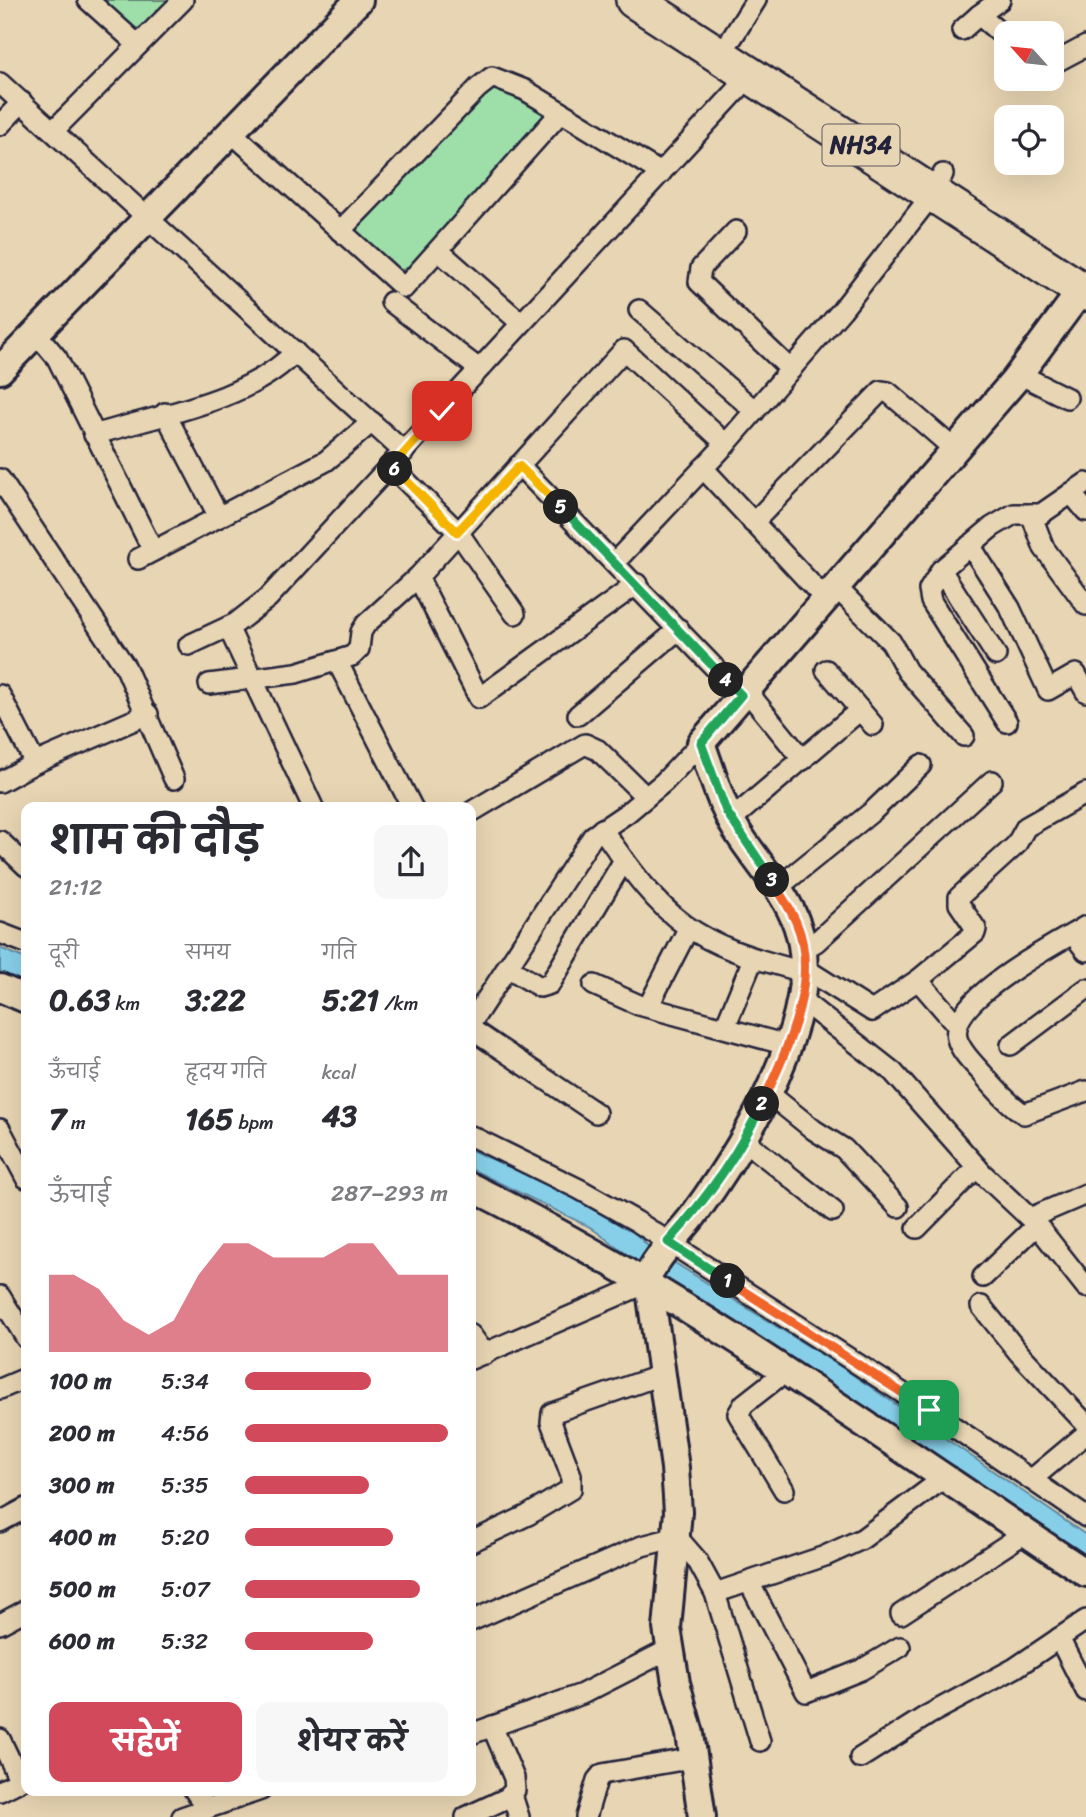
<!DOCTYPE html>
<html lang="hi">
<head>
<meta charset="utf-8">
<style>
  :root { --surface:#fff; --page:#f7f7f7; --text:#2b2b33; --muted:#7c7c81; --accent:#d1495b }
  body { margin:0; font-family:Sriracha,"Playpen Sans Deva",sans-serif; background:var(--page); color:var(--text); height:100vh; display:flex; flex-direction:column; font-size:26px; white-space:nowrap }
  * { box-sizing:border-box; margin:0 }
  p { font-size:23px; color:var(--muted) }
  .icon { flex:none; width:38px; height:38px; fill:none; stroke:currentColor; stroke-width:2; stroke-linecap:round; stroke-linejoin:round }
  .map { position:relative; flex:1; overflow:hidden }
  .details { position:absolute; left:21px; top:802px; width:455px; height:994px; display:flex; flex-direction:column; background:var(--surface); border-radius:14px; box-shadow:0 7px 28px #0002 }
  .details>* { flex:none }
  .needle { width:46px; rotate:297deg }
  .tools { position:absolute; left:994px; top:21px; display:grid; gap:14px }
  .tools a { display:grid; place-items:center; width:70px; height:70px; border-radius:14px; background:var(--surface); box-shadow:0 7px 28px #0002; font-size:35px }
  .pin { position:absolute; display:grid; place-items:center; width:60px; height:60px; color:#fff; margin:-30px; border-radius:14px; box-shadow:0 4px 10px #0006 }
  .km { position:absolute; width:35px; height:35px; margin:-18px; border-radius:50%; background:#222; color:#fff; font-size:19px; line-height:35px; text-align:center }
  .round { display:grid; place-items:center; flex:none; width:74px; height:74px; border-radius:14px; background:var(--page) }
  .overview { display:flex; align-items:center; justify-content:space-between; height:119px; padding:0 28px }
  h1 { font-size:38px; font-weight:700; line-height:52px }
  .metrics { display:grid; grid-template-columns:repeat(3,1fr); gap:10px; height:119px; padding:7px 28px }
  .metrics div { display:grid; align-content:center }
  .metrics b { font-size:30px; font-weight:700 }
  .metrics small { font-size:19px; font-weight:400 }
  .metrics p { font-size:19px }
  .chart { height:196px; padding:14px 28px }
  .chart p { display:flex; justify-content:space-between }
  .chart svg { width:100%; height:126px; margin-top:7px; fill:var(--accent); opacity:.7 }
  .button { display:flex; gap:14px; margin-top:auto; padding:14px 28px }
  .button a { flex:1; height:80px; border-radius:14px; background:var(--accent); color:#fff; font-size:28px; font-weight:700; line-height:80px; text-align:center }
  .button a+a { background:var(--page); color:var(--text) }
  ul { padding:0 28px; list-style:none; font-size:23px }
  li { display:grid; grid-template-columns:112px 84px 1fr; align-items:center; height:52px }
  li i { height:18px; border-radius:9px; background:var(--accent) }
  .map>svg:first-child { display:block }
  .green { fill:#9edfa9; stroke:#608072; stroke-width:2 }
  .water { fill:#87cfe8; stroke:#5f8aa3; stroke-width:2 }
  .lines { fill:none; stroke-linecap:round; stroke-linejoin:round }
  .street-casing { stroke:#22223b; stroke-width:24 }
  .secondary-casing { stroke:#22223b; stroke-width:32 }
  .highway-casing { stroke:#22223b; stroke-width:40 }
  .street { stroke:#e8d5b3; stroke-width:19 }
  .secondary { stroke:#e8d5b3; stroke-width:26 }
  .highway { stroke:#e8d5b3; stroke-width:35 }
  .split-1-casing { stroke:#fff; stroke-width:14 }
  .split-2-casing { stroke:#fff; stroke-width:14 }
  .split-3-casing { stroke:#fff; stroke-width:14 }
  .split-4-casing { stroke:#fff; stroke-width:14 }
  .split-5-casing { stroke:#fff; stroke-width:14 }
  .split-6-casing { stroke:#fff; stroke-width:14 }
  .split-7-casing { stroke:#fff; stroke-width:14 }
  .split-1 { stroke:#f0652b; stroke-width:9 }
  .split-2 { stroke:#22a559; stroke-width:9 }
  .split-3 { stroke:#f0652b; stroke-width:9 }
  .split-4 { stroke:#22a559; stroke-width:9 }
  .split-5 { stroke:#22a559; stroke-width:9 }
  .split-6 { stroke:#f5b400; stroke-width:9 }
  .split-7 { stroke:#f5b400; stroke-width:9 }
  .labels { text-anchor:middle; stroke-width:5; stroke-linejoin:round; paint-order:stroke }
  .shield { fill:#e8d5b3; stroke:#5d585f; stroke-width:2 }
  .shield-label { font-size:24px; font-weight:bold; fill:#22223b }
</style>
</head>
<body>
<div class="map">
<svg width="1086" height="1817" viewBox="0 0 1086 1817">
  <rect width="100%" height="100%" fill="#e8d5b3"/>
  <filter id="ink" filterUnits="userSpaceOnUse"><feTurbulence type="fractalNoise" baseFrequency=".0143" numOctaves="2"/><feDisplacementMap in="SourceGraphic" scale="14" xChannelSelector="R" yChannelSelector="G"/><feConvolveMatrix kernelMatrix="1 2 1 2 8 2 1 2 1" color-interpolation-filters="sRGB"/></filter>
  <g filter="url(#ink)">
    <g class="green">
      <polygon points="104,0 169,0 146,25 134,30"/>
      <polygon points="495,85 543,114 545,119 412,266 398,272 353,233 354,227"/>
    </g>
    <g class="water">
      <polygon points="0,948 26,959 26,984 0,972"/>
      <path d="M471 1150C527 1175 606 1201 648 1246L843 1368 1086 1535V1555L801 1365 636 1261 590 1227 471 1169Z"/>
    </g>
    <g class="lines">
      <g class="street-casing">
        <g id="street">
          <polyline points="88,0 138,45"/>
          <polyline points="1000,0 979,15 1006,38"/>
          <polyline points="962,30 979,15"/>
          <polyline points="732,38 756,0"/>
          <polyline points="1052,64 1086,46"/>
          <polyline points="0,83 404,452"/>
          <polyline points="0,125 22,102"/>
          <polyline points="54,130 183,0"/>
          <polyline points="231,132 404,288 561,112"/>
          <polyline points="340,231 478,88 492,77 525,90 661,173"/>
          <polyline points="736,231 701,268 699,282 791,370"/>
          <polyline points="439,251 521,323"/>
          <polyline points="391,302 479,369"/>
          <polyline points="639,310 755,411"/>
          <polyline points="36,333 57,358 153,551"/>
          <polyline points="1019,374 1067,398"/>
          <polyline points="165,413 219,517"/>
          <path d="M94 435C158 415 249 401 295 352"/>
          <polyline points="519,465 741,695"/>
          <polyline points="392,467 458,532 515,614"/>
          <polyline points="703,468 825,599"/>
          <polyline points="0,479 126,668 174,779"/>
          <polyline points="1071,493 1086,511"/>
          <polyline points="1031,514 1044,548 1086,605"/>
          <polyline points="753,523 881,391 888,392 954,449"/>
          <polyline points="970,545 1010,608 1048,690 1076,674 1086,692"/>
          <polyline points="138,559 326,461 372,422"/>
          <polyline points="615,562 726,444 842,310 934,192 943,174"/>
          <polyline points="941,570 996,655"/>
          <polyline points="418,577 479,698 637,584"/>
          <polyline points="836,587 891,642 907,671 964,736"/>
          <polyline points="228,627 313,807"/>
          <polyline points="189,645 236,623 268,598 750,76"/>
          <polyline points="338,663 412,807"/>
          <polyline points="826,670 873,725"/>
          <polyline points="209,684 296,673 352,656 359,649 361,632 366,624 418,577 624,350 726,444"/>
          <polyline points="746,690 803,760"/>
          <polyline points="0,695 35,763"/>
          <polyline points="578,715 679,629"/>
          <polyline points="1007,722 931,601 929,590 941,570 992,527 1014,514 1041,514 1086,483"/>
          <polyline points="0,782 35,763 148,714"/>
          <polyline points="471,812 585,744 598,750 646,797"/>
          <polyline points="731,820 860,710"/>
          <path d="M602 829C668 924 691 943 804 972"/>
          <polyline points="0,841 26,866"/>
          <polyline points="776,889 873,811 921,765"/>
          <path d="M1086 926C1058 943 948 999 957 1038 960 1051 973 1063 982 1073 994 1088 1007 1103 1024 1114L1086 1091"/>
          <polyline points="0,933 26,943"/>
          <polyline points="1073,934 1086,951"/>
          <polyline points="804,949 816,942 992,781"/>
          <polyline points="507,967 540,987 550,984 624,860"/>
          <polyline points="804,968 872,1011 918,980 957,1025"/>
          <polyline points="918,980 975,933 976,929 959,904 959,897 1016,845 1026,827 1086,793"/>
          <polyline points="594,985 639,1005 787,1045"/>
          <polyline points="800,999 893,1072 983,1174 1037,1225 1086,1287"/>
          <polyline points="648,1007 688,929"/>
          <polyline points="471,1023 593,836 627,813 664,782 701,743"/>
          <polyline points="725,1027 753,959"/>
          <polyline points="471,1029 596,1113"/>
          <polyline points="1011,1045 1086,989"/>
          <polyline points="767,1092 814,1130 844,1149 898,1207"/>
          <polyline points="0,1129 26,1178"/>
          <polyline points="471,1136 579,1189 636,1221 929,1410 1086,1517"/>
          <polyline points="744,1140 833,1211"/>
          <polyline points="1030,1218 1086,1194"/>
          <polyline points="917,1228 977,1167"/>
          <polyline points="983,1277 1037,1225"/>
          <polyline points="0,1296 26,1338"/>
          <polyline points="981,1306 1019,1353 1086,1424"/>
          <polyline points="471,1335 485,1354"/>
          <polyline points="471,1359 647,1283"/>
          <polyline points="0,1389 26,1378"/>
          <polyline points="1032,1479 1086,1434"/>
          <polyline points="784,1490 738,1414 744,1404 786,1371"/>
          <polyline points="0,1522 26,1508"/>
          <polyline points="471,1542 528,1515 571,1489 571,1475 551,1422 552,1413 661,1375"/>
          <polyline points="749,1582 806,1692 861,1670 900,1647"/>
          <polyline points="715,1593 825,1556 862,1539 944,1478"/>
          <polyline points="901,1614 1025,1533"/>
          <polyline points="471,1621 642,1546 677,1537 697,1560 715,1593 760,1741"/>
          <polyline points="0,1624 26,1610"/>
          <polyline points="1059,1638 1086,1691"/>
          <polyline points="471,1734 582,1694 670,1649"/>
          <polyline points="0,1739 20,1781"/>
          <polyline points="860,1758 928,1715 1015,1668 1086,1620"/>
          <polyline points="194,1790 207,1809"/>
          <polyline points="0,1791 26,1778"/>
          <polyline points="512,1795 519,1817"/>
          <polyline points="182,1817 261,1790"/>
          <polyline points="466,1817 507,1798 515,1790 514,1778 492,1726"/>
          <polyline points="586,1817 597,1780 602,1774 694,1758"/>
        </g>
      </g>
      <g class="secondary-casing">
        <g id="secondary">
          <polyline points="0,370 359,0"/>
          <polyline points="0,988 26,999"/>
          <path d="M471 1187C688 1295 884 1439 1086 1573"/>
          <path d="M702 1817 690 1734 676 1683 667 1628 678 1512 675 1468 648 1275C663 1248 676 1238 693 1216 743 1148 828 1011 797 925 785 890 756 862 737 831 720 804 712 772 701 743L1014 381 1086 284"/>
        </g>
      </g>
      <g class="highway-casing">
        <polyline id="highway" points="634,0 1086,293"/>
      </g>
      <use href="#street" class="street"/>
      <use href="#secondary" class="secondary"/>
      <use href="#highway" class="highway"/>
    </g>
  </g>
  <g class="lines" filter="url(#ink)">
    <g class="split-1-casing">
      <polyline id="split-1" points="728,1281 929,1410"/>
    </g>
    <g class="split-2-casing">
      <path id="split-2" d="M728 1281 668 1242C706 1200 738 1155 762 1104"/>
    </g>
    <g class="split-3-casing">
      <path id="split-3" d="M762 1104C786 1052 821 980 796 922 790 908 780 894 772 880"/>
    </g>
    <g class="split-4-casing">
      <polyline id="split-4" points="726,680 741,695 701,743 726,811 772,880"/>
    </g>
    <g class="split-5-casing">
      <polyline id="split-5" points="561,507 726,680"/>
    </g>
    <g class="split-6-casing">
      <polyline id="split-6" points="395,469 457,532 519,466 561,507"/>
    </g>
    <g class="split-7-casing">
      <polyline id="split-7" points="395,469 392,467 442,411"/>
    </g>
    <use href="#split-1" class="split-1"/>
    <use href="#split-2" class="split-2"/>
    <use href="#split-3" class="split-3"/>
    <use href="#split-4" class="split-4"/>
    <use href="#split-5" class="split-5"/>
    <use href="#split-6" class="split-6"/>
    <use href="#split-7" class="split-7"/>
  </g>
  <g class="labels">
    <rect class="shield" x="822.5" y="124.5" width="77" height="41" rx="5"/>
    <g class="shield-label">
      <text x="861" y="153">NH34</text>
    </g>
  </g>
</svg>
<div class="tools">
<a><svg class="needle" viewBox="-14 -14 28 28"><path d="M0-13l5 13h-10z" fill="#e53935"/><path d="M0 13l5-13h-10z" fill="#7c7c81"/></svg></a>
<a><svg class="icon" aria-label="locate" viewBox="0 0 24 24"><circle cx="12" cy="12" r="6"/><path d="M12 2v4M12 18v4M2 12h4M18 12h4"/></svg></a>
</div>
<div class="pin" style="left:929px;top:1410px;background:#1e9e55"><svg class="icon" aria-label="arrive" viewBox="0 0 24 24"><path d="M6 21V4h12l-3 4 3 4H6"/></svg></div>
<div class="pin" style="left:442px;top:411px;background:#d93025"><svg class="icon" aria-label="check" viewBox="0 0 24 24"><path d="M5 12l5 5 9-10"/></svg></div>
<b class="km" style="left:728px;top:1281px">1</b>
<b class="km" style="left:762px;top:1104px">2</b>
<b class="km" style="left:772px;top:880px">3</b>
<b class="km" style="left:726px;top:680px">4</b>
<b class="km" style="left:561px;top:507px">5</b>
<b class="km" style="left:395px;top:469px">6</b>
<section class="details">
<div class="overview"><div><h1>शाम की दौड़</h1><p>21:12</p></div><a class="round"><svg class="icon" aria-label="share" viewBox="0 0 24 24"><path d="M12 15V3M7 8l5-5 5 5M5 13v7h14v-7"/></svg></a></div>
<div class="metrics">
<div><p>दूरी</p><b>0.63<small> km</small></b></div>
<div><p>समय</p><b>3:22</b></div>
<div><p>गति</p><b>5:21<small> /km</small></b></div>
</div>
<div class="metrics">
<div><p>ऊँचाई</p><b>7<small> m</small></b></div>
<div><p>हृदय गति</p><b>165<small> bpm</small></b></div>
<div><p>kcal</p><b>43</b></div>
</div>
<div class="chart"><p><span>ऊँचाई</span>287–293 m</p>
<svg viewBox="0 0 160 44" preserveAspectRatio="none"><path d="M0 44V17L10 17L20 22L30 33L40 38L50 33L60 17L70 6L80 6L90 11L100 11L110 11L120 6L130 6L140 17L150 17L160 17V44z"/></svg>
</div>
<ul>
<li><b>100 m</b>5:34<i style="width:62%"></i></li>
<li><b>200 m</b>4:56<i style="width:100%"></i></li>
<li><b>300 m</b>5:35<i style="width:61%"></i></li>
<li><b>400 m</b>5:20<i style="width:73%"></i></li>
<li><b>500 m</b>5:07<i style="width:86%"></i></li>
<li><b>600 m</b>5:32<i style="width:63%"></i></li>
</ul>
<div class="button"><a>सहेजें</a><a>शेयर करें</a></div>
</section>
</div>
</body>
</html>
